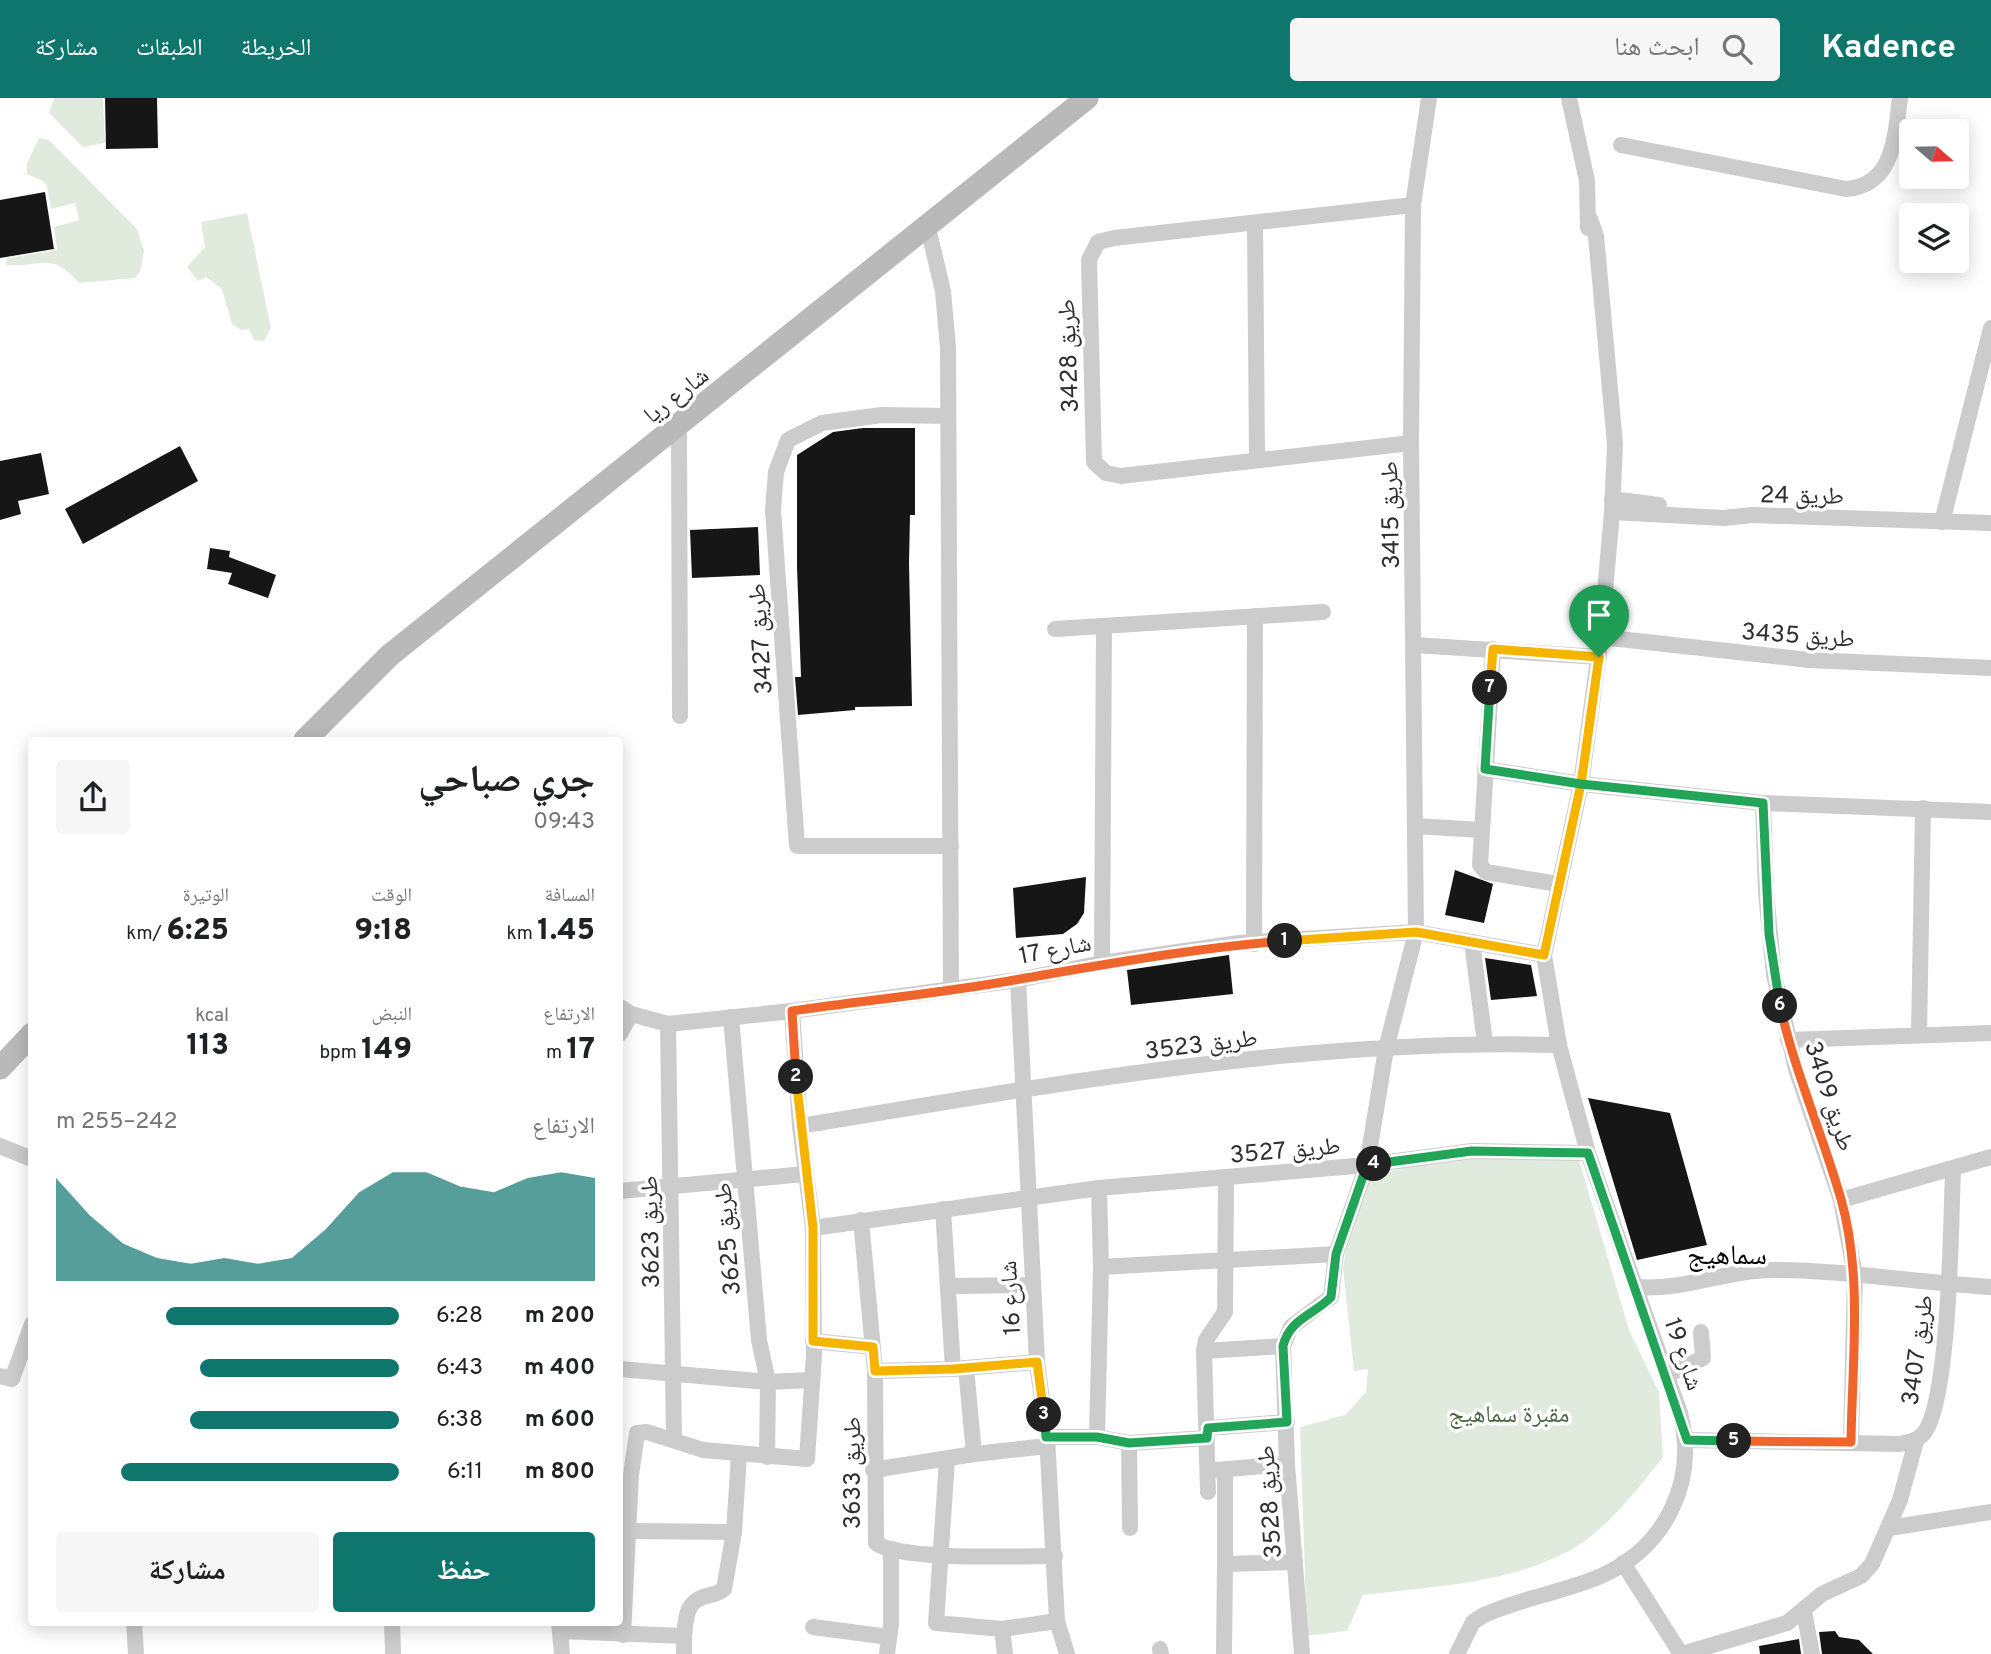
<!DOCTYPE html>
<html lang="ar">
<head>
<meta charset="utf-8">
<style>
  :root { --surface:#fff; --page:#f6f6f6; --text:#202124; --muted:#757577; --accent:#0f766e }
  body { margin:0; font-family:Overpass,"Noto Naskh Arabic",sans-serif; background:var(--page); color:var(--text); direction:rtl; height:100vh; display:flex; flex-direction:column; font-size:26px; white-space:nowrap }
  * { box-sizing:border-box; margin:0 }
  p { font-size:23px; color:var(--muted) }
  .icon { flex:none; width:38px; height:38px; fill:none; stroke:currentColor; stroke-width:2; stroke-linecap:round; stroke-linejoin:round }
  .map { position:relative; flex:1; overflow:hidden; direction:ltr }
  .side { position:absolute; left:28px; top:639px; width:595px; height:889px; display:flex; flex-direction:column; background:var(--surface); border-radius:7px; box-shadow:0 4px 18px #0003; direction:rtl }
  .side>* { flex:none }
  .needle { width:46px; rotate:110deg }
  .buttons { position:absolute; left:1899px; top:21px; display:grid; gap:14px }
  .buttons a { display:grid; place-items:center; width:70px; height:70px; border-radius:7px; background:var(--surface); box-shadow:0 4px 18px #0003; font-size:35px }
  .pin { position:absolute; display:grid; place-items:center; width:60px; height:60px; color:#fff; margin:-72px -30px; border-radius:50% 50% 50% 0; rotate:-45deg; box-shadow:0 0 7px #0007 }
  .pin .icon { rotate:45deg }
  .km { position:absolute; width:35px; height:35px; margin:-18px; border-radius:50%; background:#222; color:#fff; font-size:19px; line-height:35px; text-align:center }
  .round { display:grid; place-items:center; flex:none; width:74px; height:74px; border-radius:7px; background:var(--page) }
  .headline { display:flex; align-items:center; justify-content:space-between; height:119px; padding:0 28px }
  h1 { font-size:38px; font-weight:800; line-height:52px }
  .stats { display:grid; grid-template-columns:repeat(3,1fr); gap:10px; height:119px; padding:7px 28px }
  .stats div { display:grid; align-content:center }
  .stats b { font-size:30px; font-weight:800 }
  .stats small { font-size:19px; font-weight:400 }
  .stats p { font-size:19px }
  .chart { height:196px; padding:14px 28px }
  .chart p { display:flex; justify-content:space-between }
  .chart svg { width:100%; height:126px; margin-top:7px; fill:var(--accent); opacity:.7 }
  .cta { display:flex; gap:14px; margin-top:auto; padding:14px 28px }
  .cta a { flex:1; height:80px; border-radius:7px; background:var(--accent); color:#fff; font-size:28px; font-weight:800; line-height:80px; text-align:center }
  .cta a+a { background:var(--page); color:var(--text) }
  ul { padding:0 28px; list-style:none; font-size:23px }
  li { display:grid; grid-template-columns:112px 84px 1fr; align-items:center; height:52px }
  li i { height:18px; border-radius:9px; background:var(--accent) }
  header { display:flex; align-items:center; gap:42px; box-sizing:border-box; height:98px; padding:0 35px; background:var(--accent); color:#fff }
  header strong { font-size:33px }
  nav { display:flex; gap:38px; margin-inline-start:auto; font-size:24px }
  .search { width:490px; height:63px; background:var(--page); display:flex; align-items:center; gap:18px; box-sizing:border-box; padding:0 24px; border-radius:7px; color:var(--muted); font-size:26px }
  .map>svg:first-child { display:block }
  .green { fill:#e1ebdd }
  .building { fill:#161616 }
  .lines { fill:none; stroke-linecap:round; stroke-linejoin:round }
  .minor { stroke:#ccc; stroke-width:16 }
  .secondary { stroke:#b9b9b9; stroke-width:23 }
  .split-1-casing { stroke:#fff; stroke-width:14 }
  .split-2-casing { stroke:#fff; stroke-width:14 }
  .split-3-casing { stroke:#fff; stroke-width:14 }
  .split-4-casing { stroke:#fff; stroke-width:14 }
  .split-5-casing { stroke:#fff; stroke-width:14 }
  .split-6-casing { stroke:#fff; stroke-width:14 }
  .split-7-casing { stroke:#fff; stroke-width:14 }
  .split-8-casing { stroke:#fff; stroke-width:14 }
  .split-1 { stroke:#f5b400; stroke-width:9 }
  .split-2 { stroke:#f0652b; stroke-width:9 }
  .split-3 { stroke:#f5b400; stroke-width:9 }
  .split-4 { stroke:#22a559; stroke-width:9 }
  .split-5 { stroke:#22a559; stroke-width:9 }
  .split-6 { stroke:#f0652b; stroke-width:9 }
  .split-7 { stroke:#22a559; stroke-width:9 }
  .split-8 { stroke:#f5b400; stroke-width:9 }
  .labels { text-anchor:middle; stroke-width:7; stroke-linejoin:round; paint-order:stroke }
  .street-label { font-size:24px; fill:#2f2f2f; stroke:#fff }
  .park-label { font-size:24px; fill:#47683e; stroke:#fff }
  .quarter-label { font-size:28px; fill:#000; stroke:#fff }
</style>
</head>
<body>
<header>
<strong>Kadence</strong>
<div class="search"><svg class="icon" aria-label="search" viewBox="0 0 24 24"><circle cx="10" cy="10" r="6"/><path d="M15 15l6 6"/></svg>ابحث هنا</div>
<nav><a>الخريطة</a><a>الطبقات</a><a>مشاركة</a></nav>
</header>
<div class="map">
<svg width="1991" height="1556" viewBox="0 0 1991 1556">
  <rect width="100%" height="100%" fill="#fff"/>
  <g class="green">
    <polygon points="54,0 103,0 105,45 83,49 49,15"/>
    <path d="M39 40 49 42 137 131 144 153 140 174 135 180 79 185C50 152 42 170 6 167L7 160 57 152 54 129 79 122 75 105 51 111 47 88 43 83 27 76V65Z"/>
    <polygon points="247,115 271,230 264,243 254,242 249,231 241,232 232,226 222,191 206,179 198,183 187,169 205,149 201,124"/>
    <path d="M1514 1055 1578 1058 1629 1232 1659 1294 1663 1359C1636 1393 1603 1437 1563 1456 1504 1486 1428 1489 1363 1497L1347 1533 1307 1538 1300 1329 1345 1317 1366 1294 1368 1271 1354 1273 1343 1171 1357 1081 1429 1064Z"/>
  </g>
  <g class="building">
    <polygon points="105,0 157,0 158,50 106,51"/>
    <polygon points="45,94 54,151 0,160 0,102"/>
    <polygon points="863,330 915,330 915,417 910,417 909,465 912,608 855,609 855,612 798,617 795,579 801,579 797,469 797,357 833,334"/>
    <polygon points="180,348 198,383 83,446 65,411"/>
    <polygon points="41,355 49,396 18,403 21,416 0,422 0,363"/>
    <polygon points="758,429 760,477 692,480 690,432"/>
    <polygon points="210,450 230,453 229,459 276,477 268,500 228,486 232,475 207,471"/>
    <polygon points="1455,772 1493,786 1484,825 1445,817"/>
    <polygon points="1086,779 1084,815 1077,826 1063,836 1016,840 1013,790"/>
    <polygon points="1229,857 1233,896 1131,907 1127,872"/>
    <polygon points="1485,860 1531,867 1537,898 1491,902"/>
    <polygon points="1588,1000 1670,1015 1707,1147 1637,1162"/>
    <polygon points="1835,1533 1839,1539 1859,1542 1873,1556 1822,1556 1819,1534"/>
    <polygon points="1799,1541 1801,1556 1760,1556 1759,1548"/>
  </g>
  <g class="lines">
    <g class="minor">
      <polyline points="1569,0 1587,83 1588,130"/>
      <path d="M1621 47 1846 91C1894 88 1895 38 1900 0"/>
      <polyline points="1255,125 1257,361"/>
      <polyline points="928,130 943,193 948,250 951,890"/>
      <polyline points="947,318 882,317 822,325 788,342 776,374 773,412 797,748 951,748"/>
      <polyline points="679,328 680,618"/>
      <polyline points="1411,345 1121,378 1106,375 1094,364 1089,162 1098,144 1114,140 1413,107"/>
      <polyline points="1612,401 1659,407"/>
      <polyline points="1612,414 1724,420 1752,417 1991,425"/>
      <polyline points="1942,424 1991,230"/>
      <polyline points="1055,531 1323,514"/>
      <polyline points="1601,539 1809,562 1991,570"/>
      <polyline points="1415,547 1599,559"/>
      <polyline points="1493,551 1480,767 1486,774 1558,786"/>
      <polyline points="1485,671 1581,686 1763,705 1991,714"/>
      <polyline points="1763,705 1766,795 1774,877 1796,971 1841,1102 1855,1177 1851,1344"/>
      <polyline points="1415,728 1481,732"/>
      <polyline points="1472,844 1485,945"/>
      <polyline points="1254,846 1255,518"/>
      <polyline points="1102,865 1104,528"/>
      <polyline points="1018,882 1037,1264 1047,1339 1057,1523 1067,1556"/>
      <polyline points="620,909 631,916 668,926 792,913 1018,882 1102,865 1239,845 1416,834 1544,857"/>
      <polyline points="731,919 759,1242 768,1284 767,1359"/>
      <polyline points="668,926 674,1342"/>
      <polyline points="620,936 631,916"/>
      <polyline points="1919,937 1923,710"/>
      <polyline points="1788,942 1991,935"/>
      <path d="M800 1028C1050 987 1305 940 1559 947"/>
      <polyline points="0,1048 32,1061"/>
      <polyline points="620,1093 805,1076"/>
      <polyline points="1841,1102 1991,1059"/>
      <polyline points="943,1111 953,1271"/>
      <path d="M861 1122 875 1273 876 1445C900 1463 1020 1458 1055 1458"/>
      <polyline points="813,1130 1099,1090 1367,1067 1472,1053 1588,1055"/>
      <polyline points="1101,1169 1336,1156"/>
      <polyline points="950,1188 1032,1187"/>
      <path d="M1636 1189C1684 1193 1726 1172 1773 1172 1846 1172 1918 1185 1991 1189"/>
      <polyline points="813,1243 873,1249"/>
      <polyline points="1204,1253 1283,1248"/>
      <polyline points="966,1270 974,1356"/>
      <polyline points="620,1271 768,1284 811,1282"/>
      <polyline points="875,1273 953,1271 1037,1264"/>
      <polyline points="1667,1277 1703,1260 1701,1234"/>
      <polyline points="0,1278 12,1281 32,1226"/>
      <polyline points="1208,1330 1287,1324"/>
      <polyline points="1047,1339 1097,1339 1129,1345 1207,1340"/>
      <polyline points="1097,1339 1101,1169 1099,1090"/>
      <path d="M1687 1342 1900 1346C1910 1344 1917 1343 1924 1335 1950 1302 1951 1121 1953 1071"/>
      <polyline points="1129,1345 1130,1430"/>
      <polyline points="947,1362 936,1525 1002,1531 1057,1523"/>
      <polyline points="873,1372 974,1356 1047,1348"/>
      <polyline points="1216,1372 1287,1366"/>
      <polyline points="1225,1372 1225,1466 1295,1464"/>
      <polyline points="1208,1394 1204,1253 1206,1242 1225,1214 1226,1080"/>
      <polyline points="1889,1430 1991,1414"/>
      <polyline points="628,1433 734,1434"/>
      <polyline points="1623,1465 1681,1556"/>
      <polyline points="1804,1513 1812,1556"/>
      <polyline points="134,1524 136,1556"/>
      <polyline points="392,1524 393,1556"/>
      <polyline points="559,1524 562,1556"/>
      <polyline points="813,1529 889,1539"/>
      <polyline points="1002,1531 1005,1556"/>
      <path d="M560 1533 684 1538C686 1523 685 1505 703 1499 711 1496 717 1497 724 1491L734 1434 739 1357"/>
      <polyline points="623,1537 631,1377 637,1335 647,1334 703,1352 807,1361 814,1257 813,1130 800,1028 792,913"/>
      <polyline points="684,1538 684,1556"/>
      <polyline points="1160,1551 1161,1556"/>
      <polyline points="887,1556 891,1526 891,1451"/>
      <polyline points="1224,1556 1225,1466"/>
      <polyline points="1302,1556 1287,1366 1283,1248 1291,1229 1331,1199 1336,1156 1367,1067 1386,951 1416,834 1411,345 1413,107 1429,0"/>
      <path d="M1457 1556 1473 1524 1484 1517C1522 1500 1564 1494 1601 1478 1666 1449 1698 1383 1680 1315L1588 1055 1559 947 1544 857 1581 686 1601 539 1612 414 1615 346 1596 138 1590 121"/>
      <polyline points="1682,1556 1787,1525 1822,1496 1861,1478 1872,1466 1900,1402 1916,1343"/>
    </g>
    <g class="secondary">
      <polyline points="305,642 390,557 1087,0"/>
      <polyline points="0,970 32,936"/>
    </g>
  </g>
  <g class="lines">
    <g class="split-1-casing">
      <polyline id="split-1" points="1285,843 1416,834 1544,857 1581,686 1599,559"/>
    </g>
    <g class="split-2-casing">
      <path id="split-2" d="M796 979 792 913C867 902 945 895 1020 881 1108 866 1195 850 1285 843"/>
    </g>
    <g class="split-3-casing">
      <polyline id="split-3" points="796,979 813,1130 813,1243 873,1249 875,1273 953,1271 1037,1264 1044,1317"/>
    </g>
    <g class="split-4-casing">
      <path id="split-4" d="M1044 1317 1046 1339H1097L1129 1345 1207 1340 1208 1330 1287 1324 1283 1248C1290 1220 1314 1217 1331 1199L1336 1156 1367 1067 1374 1066"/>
    </g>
    <g class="split-5-casing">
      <polyline id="split-5" points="1374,1066 1472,1053 1588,1055 1687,1342 1734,1343"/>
    </g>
    <g class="split-6-casing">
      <path id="split-6" d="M1734 1343 1851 1344C1852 1264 1863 1179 1841 1101 1822 1035 1795 974 1780 908"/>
    </g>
    <g class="split-7-casing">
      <polyline id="split-7" points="1490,590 1485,671 1581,686 1763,705 1769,836 1780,908"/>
    </g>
    <g class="split-8-casing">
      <polyline id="split-8" points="1490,590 1493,551 1599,559"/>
    </g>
    <use href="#split-1" class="split-1"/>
    <use href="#split-2" class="split-2"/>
    <use href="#split-3" class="split-3"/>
    <use href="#split-4" class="split-4"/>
    <use href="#split-5" class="split-5"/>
    <use href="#split-6" class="split-6"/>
    <use href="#split-7" class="split-7"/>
    <use href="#split-8" class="split-8"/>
  </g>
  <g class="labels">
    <g class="street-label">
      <text transform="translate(1068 258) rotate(-92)" y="8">طريق 3428</text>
      <text transform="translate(676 297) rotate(-38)" y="8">شارع ريا</text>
      <text transform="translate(1802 397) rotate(1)" y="8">طريق 24</text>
      <text transform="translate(1390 417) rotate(-91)" y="8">طريق 3415</text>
      <text transform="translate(1798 537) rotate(4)" y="8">طريق 3435</text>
      <text transform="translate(760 541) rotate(-94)" y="8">طريق 3427</text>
      <text transform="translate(1055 851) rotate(-11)" y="8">شارع 17</text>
      <text transform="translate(1201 946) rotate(-7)" y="8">طريق 3523</text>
      <text transform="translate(1830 998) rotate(72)" y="8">طريق 3409</text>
      <text transform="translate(1285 1052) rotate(-5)" y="8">طريق 3527</text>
      <text transform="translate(650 1134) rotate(-91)" y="8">طريق 3623</text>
      <text transform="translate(727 1141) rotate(-95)" y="8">طريق 3625</text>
      <text transform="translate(1010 1200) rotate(-93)" y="8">شارع 16</text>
      <text transform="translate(1917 1252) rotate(-82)" y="8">طريق 3407</text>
      <text transform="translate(1684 1256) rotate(71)" y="8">شارع 19</text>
      <text transform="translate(852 1375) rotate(-90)" y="8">طريق 3633</text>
      <text transform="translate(1269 1404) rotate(-94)" y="8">طريق 3528</text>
    </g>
    <g class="park-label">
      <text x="1509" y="1324">مقبرة سماهيج</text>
    </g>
    <g class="quarter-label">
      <text x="1727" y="1166">سماهيج</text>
    </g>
  </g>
</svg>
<div class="buttons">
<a><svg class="needle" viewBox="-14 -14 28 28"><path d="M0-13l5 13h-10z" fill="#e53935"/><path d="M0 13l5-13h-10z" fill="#757577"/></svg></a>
<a><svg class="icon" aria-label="layers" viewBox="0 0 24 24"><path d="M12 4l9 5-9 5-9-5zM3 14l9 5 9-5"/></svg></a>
</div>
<div class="pin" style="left:1599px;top:559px;background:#1e9e55"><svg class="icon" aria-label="arrive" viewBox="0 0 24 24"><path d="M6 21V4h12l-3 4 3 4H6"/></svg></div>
<b class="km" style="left:1285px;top:843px">1</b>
<b class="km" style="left:796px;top:979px">2</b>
<b class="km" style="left:1044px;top:1317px">3</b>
<b class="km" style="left:1374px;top:1066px">4</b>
<b class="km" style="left:1734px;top:1343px">5</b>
<b class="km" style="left:1780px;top:908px">6</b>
<b class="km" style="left:1490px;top:590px">7</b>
<section class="side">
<div class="headline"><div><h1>جري صباحي</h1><p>09:43</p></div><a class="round"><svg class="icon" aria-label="share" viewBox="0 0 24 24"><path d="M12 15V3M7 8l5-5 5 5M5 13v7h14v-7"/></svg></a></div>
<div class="stats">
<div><p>المسافة</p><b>1.45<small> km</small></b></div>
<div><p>الوقت</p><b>9:18</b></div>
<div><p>الوتيرة</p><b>6:25<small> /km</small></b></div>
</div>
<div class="stats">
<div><p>الارتفاع</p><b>17<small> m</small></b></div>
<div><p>النبض</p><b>149<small> bpm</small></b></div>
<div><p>kcal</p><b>113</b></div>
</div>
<div class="chart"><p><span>الارتفاع</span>242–255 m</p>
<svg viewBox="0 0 160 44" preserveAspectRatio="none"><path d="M0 44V8L10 21L20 31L30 36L40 38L50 36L60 38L70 36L80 26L90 13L100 6L110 6L120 11L130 13L140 8L150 6L160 8V44z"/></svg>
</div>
<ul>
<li><b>200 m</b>6:28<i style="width:68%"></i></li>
<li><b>400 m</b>6:43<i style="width:58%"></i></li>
<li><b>600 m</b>6:38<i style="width:61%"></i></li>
<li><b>800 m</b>6:11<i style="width:81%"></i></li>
</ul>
<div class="cta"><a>حفظ</a><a>مشاركة</a></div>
</section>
</div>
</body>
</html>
